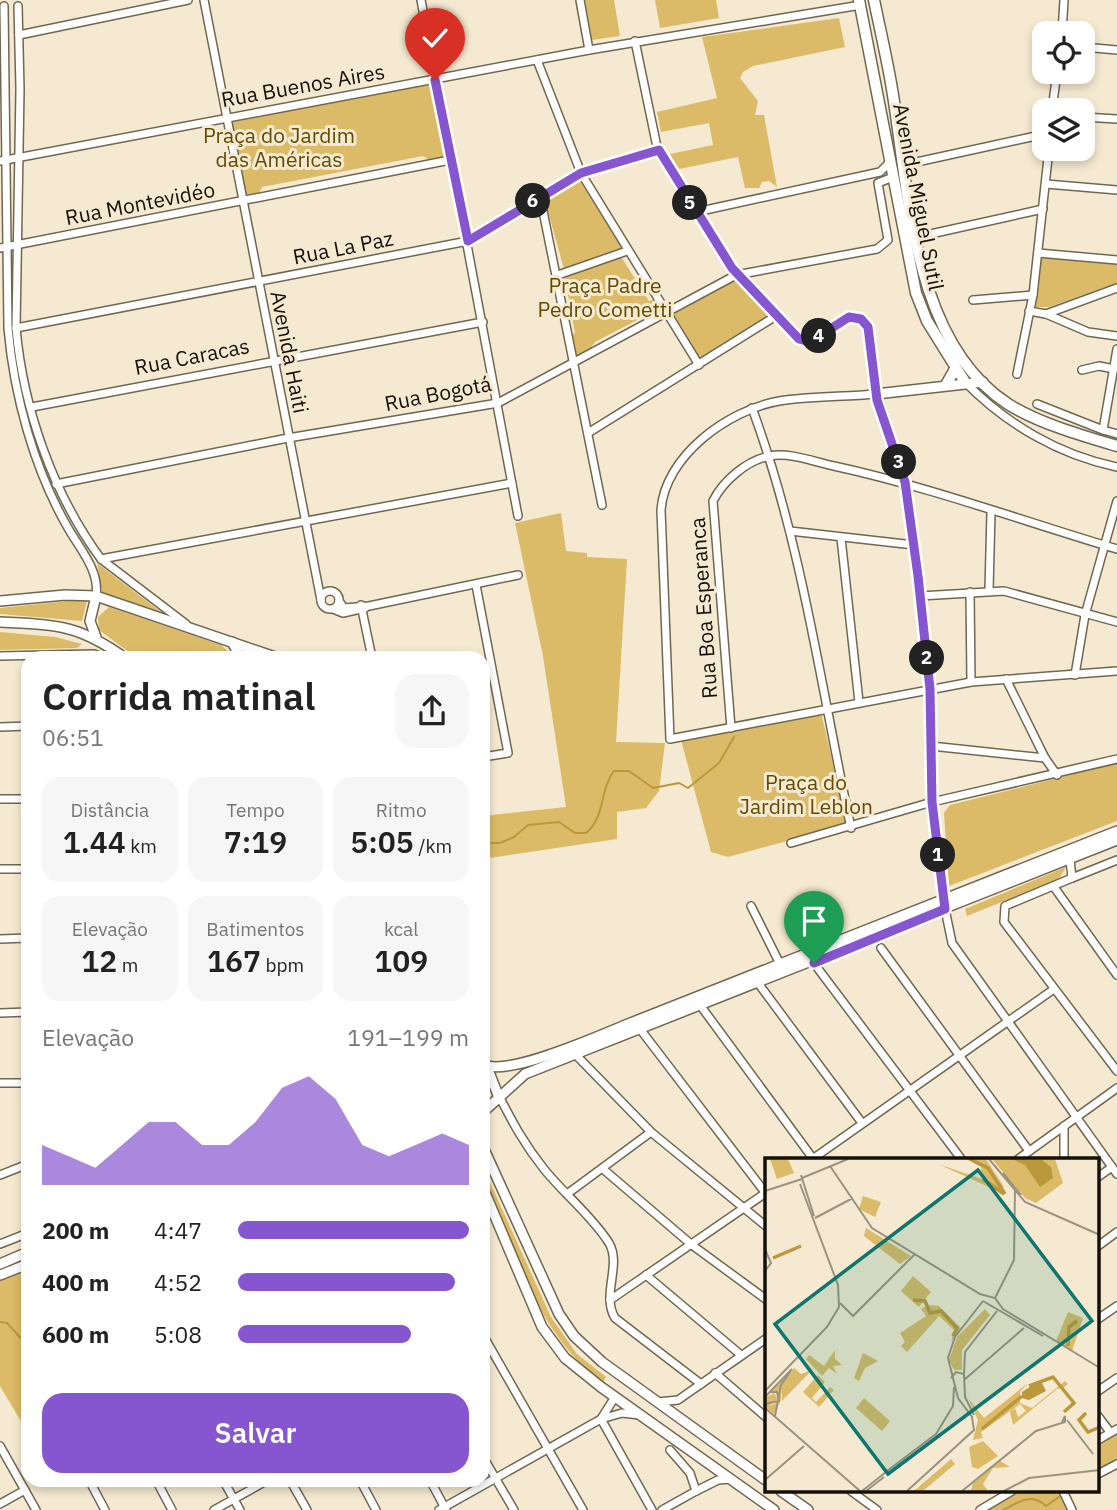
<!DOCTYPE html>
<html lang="pt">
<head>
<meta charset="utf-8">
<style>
  :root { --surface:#fff; --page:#f6f6f6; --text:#222; --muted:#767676; --accent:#8556cf }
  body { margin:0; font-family:"IBM Plex Sans",sans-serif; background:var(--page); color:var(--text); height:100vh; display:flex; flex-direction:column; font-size:26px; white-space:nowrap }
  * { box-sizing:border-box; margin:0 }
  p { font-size:23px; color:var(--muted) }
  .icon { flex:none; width:38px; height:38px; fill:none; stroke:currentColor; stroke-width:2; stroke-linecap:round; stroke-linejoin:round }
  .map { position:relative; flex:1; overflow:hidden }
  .details { position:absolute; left:21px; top:651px; width:469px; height:836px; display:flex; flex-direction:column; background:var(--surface); border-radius:21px; box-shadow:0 4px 10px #0003 }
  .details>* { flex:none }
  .buttons { position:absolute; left:1032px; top:21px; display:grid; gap:14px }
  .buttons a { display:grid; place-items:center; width:63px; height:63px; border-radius:14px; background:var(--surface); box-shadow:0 4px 10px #0003; font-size:35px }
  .pin { position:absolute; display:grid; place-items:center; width:60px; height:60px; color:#fff; margin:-72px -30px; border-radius:50% 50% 50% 0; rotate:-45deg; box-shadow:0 0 7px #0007 }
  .pin .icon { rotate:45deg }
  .km { position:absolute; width:35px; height:35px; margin:-18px; border-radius:50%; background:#222; color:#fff; font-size:19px; line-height:35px; text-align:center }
  .round { display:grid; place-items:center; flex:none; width:74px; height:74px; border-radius:21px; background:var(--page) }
  .head { display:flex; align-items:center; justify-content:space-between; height:119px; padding:0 21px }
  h1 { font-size:38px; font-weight:600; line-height:52px }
  .stats { display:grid; grid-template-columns:repeat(3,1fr); gap:10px; height:119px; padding:7px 21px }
  .stats div { display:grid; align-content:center; border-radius:18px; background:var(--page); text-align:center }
  .stats b { font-size:30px; font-weight:600 }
  .stats small { font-size:19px; font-weight:400 }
  .stats p { font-size:19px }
  .chart { height:196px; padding:14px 21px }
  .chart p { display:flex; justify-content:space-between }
  .chart svg { width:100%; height:126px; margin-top:7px; fill:var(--accent); opacity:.7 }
  .cta { display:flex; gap:14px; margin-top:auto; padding:14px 21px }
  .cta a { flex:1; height:80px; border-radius:21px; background:var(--accent); color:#fff; font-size:28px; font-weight:600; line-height:80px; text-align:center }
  ul { padding:0 21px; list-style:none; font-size:23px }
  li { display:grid; grid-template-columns:112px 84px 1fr; align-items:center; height:52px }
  li i { height:18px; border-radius:9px; background:var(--accent) }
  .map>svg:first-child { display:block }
  .green { fill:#dbbb68 }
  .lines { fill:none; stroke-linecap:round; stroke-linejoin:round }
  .stream { stroke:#ba983b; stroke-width:2 }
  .minor-casing { stroke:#706751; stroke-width:10 }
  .major-casing { stroke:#706751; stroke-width:12 }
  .highway-casing { stroke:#706751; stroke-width:13 }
  .minor { stroke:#fff; stroke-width:7 }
  .major { stroke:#fff; stroke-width:9 }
  .highway { stroke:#fff; stroke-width:10 }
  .route-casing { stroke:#fff; stroke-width:14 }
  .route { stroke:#8556cf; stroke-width:9 }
  .labels { text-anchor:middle; stroke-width:6; stroke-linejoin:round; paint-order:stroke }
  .street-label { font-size:21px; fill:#151108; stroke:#f5ead1 }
  .park-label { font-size:21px; fill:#634c00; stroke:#f5ead1 }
  .inset-river { fill:none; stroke:#ba983b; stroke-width:3.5 }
  .inset-road { fill:none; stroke:#9b9381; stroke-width:2 }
  .view { fill:#0f766e; fill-opacity:0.15; stroke:#0f766e; stroke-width:3.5 }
  .inset-edge { fill:none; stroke:#151108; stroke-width:3.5 }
</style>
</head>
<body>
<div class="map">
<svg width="1117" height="1510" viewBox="0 0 1117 1510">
  <rect width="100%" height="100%" fill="#f5ead1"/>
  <g class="green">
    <polygon points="585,0 614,0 620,36 592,40"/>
    <polygon points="655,0 716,0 719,18 660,28"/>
    <polygon points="839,18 845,47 753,66 743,72 740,78 758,101 755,115 764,115 777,187 769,181 762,182 759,188 745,188 738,157 679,169 670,154 713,145 709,123 661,132 657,112 717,98 702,37"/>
    <polygon points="430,83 433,87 446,155 444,158 429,160 423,156 262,187 259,194 245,194 231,121"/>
    <polygon points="578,178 622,248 564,269 544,197"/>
    <polygon points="620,255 649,301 654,299 662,312 647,320 645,316 595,342 588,352 578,356 574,352 571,335 575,333 565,278"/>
    <polygon points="1040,257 1117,264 1117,283 1049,307 1032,307"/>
    <polygon points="736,277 772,315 700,360 671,314"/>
    <polygon points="561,513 566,551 587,553 587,557 627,559 616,742 665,743 659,791 646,808 617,812 617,839 483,859 483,816 566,807 543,656 515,523"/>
    <polygon points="97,563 161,612 102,592"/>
    <polygon points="68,601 87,601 82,621 0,614 0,608"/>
    <polygon points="109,607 221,645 235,658 137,658 99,630 98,617"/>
    <polygon points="0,632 55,637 82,644 77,648 0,650"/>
    <polygon points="821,712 847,825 728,857 711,852 681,740"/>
    <polygon points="1117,763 1117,821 949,886 944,813 950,805"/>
    <polygon points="1066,867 1059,879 967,916 965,909"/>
    <path d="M483 1167 551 1317 577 1354 606 1377 603 1382C537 1337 513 1245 483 1174Z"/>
    <polygon points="28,1268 28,1433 0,1386 0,1279"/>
    <polygon points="1117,1431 1117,1465 1098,1475 1098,1442"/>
    <polygon points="1019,1491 1061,1491 1069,1510 985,1510"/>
  </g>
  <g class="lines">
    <g class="stream">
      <path d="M483 843H500L514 837 528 825 559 822 575 833H586C606 816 599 791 614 771H629L653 788 679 783 688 788 719 763 734 737"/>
      <polyline points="0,1322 7,1323 28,1346"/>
      <path d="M1003 1510C1019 1502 1031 1492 1046 1506L1059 1497"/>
    </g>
    <g class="minor-casing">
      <g id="minor">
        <polyline points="204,0 321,600"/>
        <polyline points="421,0 518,516"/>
        <polyline points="580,0 589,50"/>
        <path d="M4 6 8 328C14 396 34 469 68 528 80 549 100 571 96 596"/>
        <path d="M18 6 20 89 16 328C23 408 53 494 101 559L186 624"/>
        <polyline points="1062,33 1064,0"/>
        <polyline points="19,35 188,0"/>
        <path d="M635 41 657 147 732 268 802 341 810 342 848 317 864 321 870 333 876 394C844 397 811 396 779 401 728 410 665 456 661 510L670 739 971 682 1117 671"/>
        <polyline points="1083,47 1117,50"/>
        <polyline points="537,60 581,173 699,365"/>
        <polyline points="1052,110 1057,72"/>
        <polyline points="1083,117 1117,119"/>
        <polyline points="0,161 589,50 861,5"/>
        <polyline points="903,165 1045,134"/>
        <polyline points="1046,184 1117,190"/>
        <polyline points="540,196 602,505"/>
        <polyline points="696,212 880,172 890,162"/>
        <polyline points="917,237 1043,209"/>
        <polyline points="0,248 450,160"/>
        <polyline points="1038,253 1117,260"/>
        <polyline points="558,275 627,251"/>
        <polyline points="973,300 1033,295"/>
        <polyline points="1029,311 1046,314 1117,288"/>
        <polyline points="1046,314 1088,332 1117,336"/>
        <polyline points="16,328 468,241 581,173 659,151"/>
        <polyline points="1117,349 1103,430 1117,434"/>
        <polyline points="1082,370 1099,366 1114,369"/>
        <polyline points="1017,374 1033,295 1049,149"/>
        <path d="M965 382C1006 424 1059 455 1117 467"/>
        <polyline points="1037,404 1103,430"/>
        <polyline points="32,407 483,322"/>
        <path d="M752 408C802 543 821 688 851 828"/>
        <polyline points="588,433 776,316"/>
        <polyline points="56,484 288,438 498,403 736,275 877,249 888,240 878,183 893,177"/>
        <polyline points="790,531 914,545"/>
        <polyline points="841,538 859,702"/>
        <polyline points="101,559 512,483"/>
        <polyline points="476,585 508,753 483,757"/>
        <polyline points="989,590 991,512"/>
        <circle cx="330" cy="600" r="9"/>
        <polyline points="970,592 971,682"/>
        <polyline points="920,596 1004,591 1117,622"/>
        <polyline points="339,601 344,608 369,606 518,575"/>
        <polyline points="361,605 372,658"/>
        <polyline points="333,609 343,613 365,608"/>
        <polyline points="0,656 94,654 105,658"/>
        <polyline points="1075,675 1085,615 1117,501"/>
        <polyline points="1006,679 1045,758 1057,775"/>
        <polyline points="0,727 28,726"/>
        <path d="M731 728 713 501C723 481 747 460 770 456 790 452 815 462 834 466 930 487 1023 521 1117 549"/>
        <polyline points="931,746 1045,758"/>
        <polyline points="0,799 28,799"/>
        <polyline points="791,843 932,802 1117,759"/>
        <polyline points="1070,860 1072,878 1005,906 1004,922 1117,1071"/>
        <polyline points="0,869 28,869"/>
        <polyline points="1072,878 1117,860"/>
        <polyline points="1054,887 1117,975"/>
        <polyline points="751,906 780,964"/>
        <polyline points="945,909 952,943 1117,1174"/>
        <polyline points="0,939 28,938"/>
        <polyline points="881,948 1029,1151"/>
        <polyline points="813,962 962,1160"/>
        <polyline points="758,983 862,1123"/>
        <polyline points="700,1005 814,1160"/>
        <polyline points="0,1013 28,1012"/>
        <polyline points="640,1029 767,1195"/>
        <polyline points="575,1054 651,1132 767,1227"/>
        <polyline points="0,1083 28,1083"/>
        <path d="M499 1096C513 1123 524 1144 544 1169 564 1194 592 1216 609 1243 622 1265 601 1295 615 1318L701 1384"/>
        <polyline points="1064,1126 1064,1160"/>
        <polyline points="811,1160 1054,989"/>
        <polyline points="1017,1160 1117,1088"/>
        <polyline points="603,1169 692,1245 767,1300"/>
        <polyline points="0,1175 28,1164"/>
        <polyline points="1098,1177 1112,1167"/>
        <polyline points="567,1194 651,1132"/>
        <polyline points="0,1244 28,1233"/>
        <polyline points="1098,1246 1117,1232"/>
        <polyline points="646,1275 741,1355"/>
        <polyline points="610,1300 767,1192"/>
        <polyline points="1098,1319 1117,1306"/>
        <polyline points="483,1335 583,1510"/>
        <polyline points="715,1373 767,1418"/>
        <polyline points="1098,1391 1117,1378"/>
        <polyline points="615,1397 601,1419 622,1413 640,1415"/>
        <polyline points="658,1402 678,1400 767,1338"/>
        <polyline points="1098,1416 1110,1432"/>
        <polyline points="1098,1440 1117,1429"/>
        <polyline points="0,1446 36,1510"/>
        <polyline points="483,1457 514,1510"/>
        <polyline points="1098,1474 1117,1464"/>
        <polyline points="89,1480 105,1510"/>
        <polyline points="156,1480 172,1510"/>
        <polyline points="223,1480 240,1510"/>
        <polyline points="290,1480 307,1510"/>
        <polyline points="360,1480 376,1510"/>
        <polyline points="430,1480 446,1510"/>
        <polyline points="696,1491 718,1480 730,1479"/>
        <polyline points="851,1491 877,1510"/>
        <polyline points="1063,1491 1072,1510"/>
        <polyline points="0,1504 25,1490"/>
        <polyline points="214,1510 268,1480"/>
        <polyline points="439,1510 601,1419 652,1510"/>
        <polyline points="662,1510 696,1491 690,1473 670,1450"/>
        <polyline points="980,1510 1012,1491"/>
      </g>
    </g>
    <g class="major-casing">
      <g id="major">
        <polyline points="96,596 90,621 96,637"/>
        <polyline points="0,601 65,595 96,596 278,658"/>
        <path d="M0 622C56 625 78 624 125 658"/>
        <polyline points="232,642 241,658"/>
        <polyline points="944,904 932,802 930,689 918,576 905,482 876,394 983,382"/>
        <path d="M483 1064C506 1078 601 1035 628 1024 791 960 954 895 1117 831"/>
        <polyline points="487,1067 498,1095"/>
        <polyline points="483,1112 525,1074 1117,840"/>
        <polyline points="483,1147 559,1314 574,1336 602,1362 767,1481"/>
        <polyline points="483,1188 542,1327 565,1358 601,1387 774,1510"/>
        <polyline points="0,1264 28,1252"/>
        <polyline points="0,1275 28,1264"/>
        <polyline points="781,1491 808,1510"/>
      </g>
    </g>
    <g class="highway-casing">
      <g id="highway">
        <polyline points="859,0 916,293 927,321 965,382"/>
        <path d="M874 0C880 29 887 59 892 89 909 190 912 342 1008 404 1038 423 1083 436 1117 446"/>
        <polyline points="946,385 955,369"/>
      </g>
    </g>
    <use href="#minor" class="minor"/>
    <use href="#major" class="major"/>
    <use href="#highway" class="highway"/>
  </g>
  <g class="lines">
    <g class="route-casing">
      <polyline id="route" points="435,80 468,241 581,173 659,150 732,268 799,339 810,342 849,317 861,319 868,327 877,400 905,482 918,576 930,689 932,802 945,909 814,963"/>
    </g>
    <use href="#route" class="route"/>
  </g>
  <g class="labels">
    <g class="street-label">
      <text transform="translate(303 86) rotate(-10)" y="7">Rua Buenos Aires</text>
      <text transform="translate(918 197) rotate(79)" y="7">Avenida Miguel Sutil</text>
      <text transform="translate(140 204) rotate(-11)" y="7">Rua Montevidéo</text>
      <text transform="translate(343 248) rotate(-11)" y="7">Rua La Paz</text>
      <text transform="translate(289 352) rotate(79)" y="7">Avenida Haiti</text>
      <text transform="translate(192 357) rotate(-11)" y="7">Rua Caracas</text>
      <text transform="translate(438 394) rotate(-11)" y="7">Rua Bogotá</text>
      <text transform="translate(704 608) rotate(-94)" y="7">Rua Boa Esperanca</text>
    </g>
    <g class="park-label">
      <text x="279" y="143">Praça do Jardim<tspan x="279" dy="24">das Américas</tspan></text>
      <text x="605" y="293">Praça Padre<tspan x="605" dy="24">Pedro Cometti</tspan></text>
      <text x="806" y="790">Praça do<tspan x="806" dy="24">Jardim Leblon</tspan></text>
    </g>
  </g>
  <g transform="translate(765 1158)">
    <rect width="334" height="334" fill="#f5ead1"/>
    <path d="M5 1H23L29 15 12 21ZM201 1H221L239 29 235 34 173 6 217 21 216 9ZM227 1H290L298 25 271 45 260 40ZM98 38 116 44 110 59 94 51ZM101 70 146 98 135 106 99 78ZM148 118 166 134 154 149 136 133ZM163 147 174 148 196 170 186 184 189 172 174 158 142 194 136 188 140 184 135 175 161 158 156 151ZM220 151 225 157 197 192V212H189L184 202 192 179ZM303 154 318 160 307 193 291 183ZM70 192V201L77 207 68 208 72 216 64 210 57 218 41 201 44 197 59 208ZM98 195 113 203 100 210 94 223 89 220ZM29 210 36 216 47 212 17 243 16 226V242L9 256 0 249V240L9 235 13 241 4 248 14 244V237L7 233ZM53 217 60 224 47 240 51 244 65 229 69 232 54 249 38 234ZM300 223 303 226 298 230 292 231 248 267 245 254 250 250 253 259 261 253 255 246 216 274 218 280 208 282 213 262 203 240 219 260 263 225 255 234V245L267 250ZM99 240 125 263 117 273 91 250ZM218 283 233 298 213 311 207 309 204 289ZM186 301 190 306 158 333H149ZM235 303 245 309 228 310 218 326 223 333H206L208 325Z" fill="#dbbb68"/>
    <path d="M247 1 277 2 286 9 288 20 275 29 260 7ZM271 225H277L281 233 264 242 257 240V234Z" fill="#ba983b"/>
    <path class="inset-river" d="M205 1 223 10 240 36M218 21 239 36M8 100 36 88M148 142 160 143 165 155 176 153 192 170 188 178M303 188 304 169 312 163M264 228 288 219 309 245 299 254M321 255 314 262 323 274 335 269M217 271 257 238"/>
    <path class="inset-road" d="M224 1 260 44 335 77M65 8 107 70 215 136 230 140 238 151 335 210M238 15 256 37M36 17 49 58M37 20 83 1M0 33 37 21M50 60 88 40M0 91 6 105 0 113M230 140 249 102 250 30M218 143 278 178M75 145 88 158 150 96M199 217 200 194 232 153M186 220 191 214 199 216 200 239 209 257M199 222 259 170M0 233 62 169 74 149 73 127 35 26M0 239 27 211M0 246 14 243 12 234H5M0 250 95 333M10 258 16 227 25 214M302 262 328 296M122 313 171 276 188 248 189 229M0 322 39 288M97 333 121 314M101 333 119 319M142 333 209 272 207 259 193 240 183 200 190 179 218 143M197 333 271 273 300 264V258L297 264M239 333 264 320 335 312"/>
    <path class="view" d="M213 12 327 163 123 316 10 166Z"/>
    <rect width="334" height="334" class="inset-edge"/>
  </g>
</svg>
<div class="buttons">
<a><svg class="icon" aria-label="locate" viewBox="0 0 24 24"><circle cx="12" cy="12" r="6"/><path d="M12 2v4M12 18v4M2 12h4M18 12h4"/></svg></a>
<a><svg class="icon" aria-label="layers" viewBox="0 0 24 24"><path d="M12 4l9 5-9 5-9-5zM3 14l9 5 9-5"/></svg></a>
</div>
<div class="pin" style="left:814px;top:963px;background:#1e9e55"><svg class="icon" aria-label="arrive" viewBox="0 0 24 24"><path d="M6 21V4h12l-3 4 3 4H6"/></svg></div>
<div class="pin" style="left:435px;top:80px;background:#d93025"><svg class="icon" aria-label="check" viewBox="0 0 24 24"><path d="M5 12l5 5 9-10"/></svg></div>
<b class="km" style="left:938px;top:855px">1</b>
<b class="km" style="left:927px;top:658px">2</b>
<b class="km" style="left:899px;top:462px">3</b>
<b class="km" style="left:819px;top:336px">4</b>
<b class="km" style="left:690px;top:203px">5</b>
<b class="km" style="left:533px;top:201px">6</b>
<section class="details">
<div class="head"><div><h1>Corrida matinal</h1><p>06:51</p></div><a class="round"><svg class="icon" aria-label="share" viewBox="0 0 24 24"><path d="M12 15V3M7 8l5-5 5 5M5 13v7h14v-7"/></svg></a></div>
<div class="stats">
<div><p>Distância</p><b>1.44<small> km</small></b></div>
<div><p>Tempo</p><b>7:19</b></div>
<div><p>Ritmo</p><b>5:05<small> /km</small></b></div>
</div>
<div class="stats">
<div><p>Elevação</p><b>12<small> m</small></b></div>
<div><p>Batimentos</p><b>167<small> bpm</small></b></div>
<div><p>kcal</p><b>109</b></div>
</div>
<div class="chart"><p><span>Elevação</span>191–199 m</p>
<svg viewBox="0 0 160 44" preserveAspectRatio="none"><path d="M0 44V30L10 34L20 38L30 30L40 22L50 22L60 30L70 30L80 22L90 10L100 6L110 14L120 30L130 34L140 30L150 26L160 30V44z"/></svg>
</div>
<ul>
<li><b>200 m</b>4:47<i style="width:100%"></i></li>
<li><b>400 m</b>4:52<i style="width:94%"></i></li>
<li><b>600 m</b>5:08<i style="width:75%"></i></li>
</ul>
<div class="cta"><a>Salvar</a></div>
</section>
</div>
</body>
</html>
